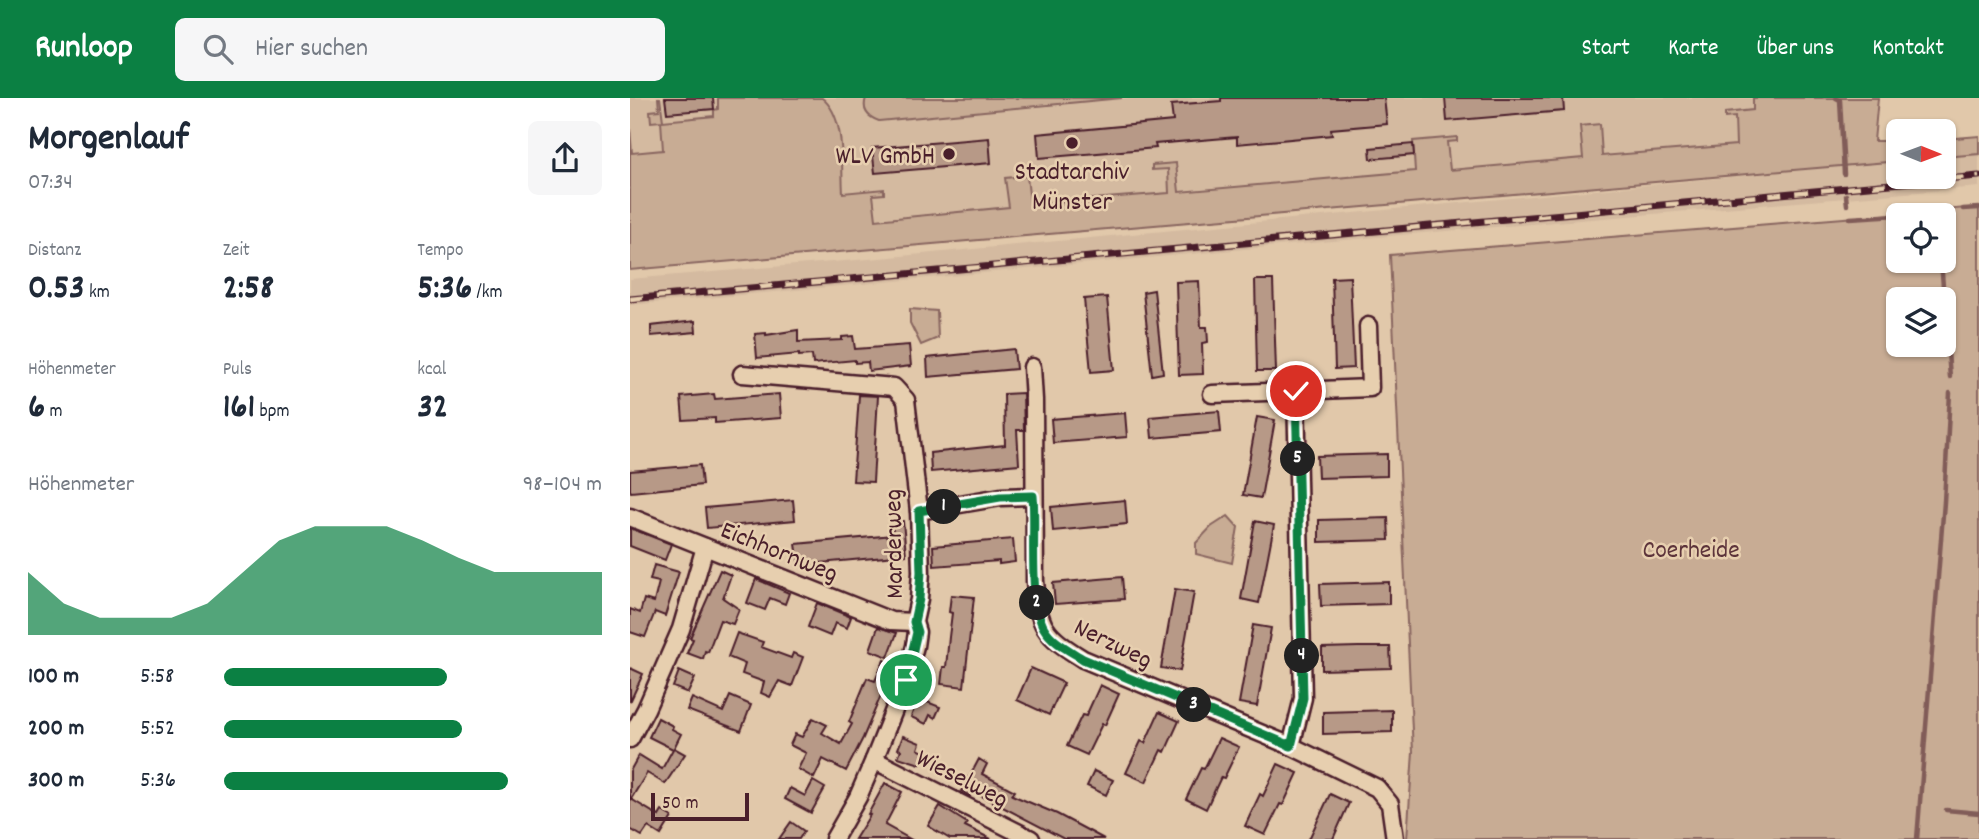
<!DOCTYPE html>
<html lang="de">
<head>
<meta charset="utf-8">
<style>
  :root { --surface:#fff; --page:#f6f6f7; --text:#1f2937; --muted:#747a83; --accent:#0b8043 }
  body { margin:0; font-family:Dekko,sans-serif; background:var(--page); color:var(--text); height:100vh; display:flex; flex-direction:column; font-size:26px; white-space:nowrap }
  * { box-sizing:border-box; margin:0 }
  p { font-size:23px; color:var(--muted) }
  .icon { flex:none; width:38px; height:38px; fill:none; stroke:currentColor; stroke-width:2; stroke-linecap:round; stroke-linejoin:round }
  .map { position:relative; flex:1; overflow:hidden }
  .drawer { display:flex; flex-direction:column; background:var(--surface); width:630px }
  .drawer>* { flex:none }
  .needle { width:46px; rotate:91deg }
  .tools { position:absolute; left:1256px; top:21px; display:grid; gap:14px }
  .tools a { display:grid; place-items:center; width:70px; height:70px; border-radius:10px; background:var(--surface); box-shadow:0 2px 5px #0004; font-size:35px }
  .scale { position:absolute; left:21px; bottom:18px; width:98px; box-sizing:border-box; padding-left:7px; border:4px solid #4a1f2b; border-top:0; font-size:19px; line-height:24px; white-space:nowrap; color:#4a1f2b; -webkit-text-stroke:5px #e7cfaf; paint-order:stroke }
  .pin { position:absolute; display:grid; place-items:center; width:60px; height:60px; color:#fff; margin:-30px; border:4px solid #fff; border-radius:50%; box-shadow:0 2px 7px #0007 }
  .km { position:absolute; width:35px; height:35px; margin:-18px; border-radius:50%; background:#222; color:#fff; font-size:19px; line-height:35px; text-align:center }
  .round { display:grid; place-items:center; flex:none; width:74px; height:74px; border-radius:10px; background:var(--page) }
  .head { display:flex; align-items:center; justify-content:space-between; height:119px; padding:0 28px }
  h1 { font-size:38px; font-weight:800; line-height:52px }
  .metrics { display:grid; grid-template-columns:repeat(3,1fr); gap:10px; height:119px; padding:7px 28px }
  .metrics div { display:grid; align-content:center }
  .metrics b { font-size:35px; font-weight:800 }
  .metrics small { font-size:19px; font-weight:400 }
  .metrics p { font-size:19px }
  .chart { height:196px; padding:14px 28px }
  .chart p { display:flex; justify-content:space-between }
  .chart svg { width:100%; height:126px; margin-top:7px; fill:var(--accent); opacity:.7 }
  ul { padding:0 28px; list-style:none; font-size:23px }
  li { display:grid; grid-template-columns:112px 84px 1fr; align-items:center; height:52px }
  li i { height:18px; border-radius:9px; background:var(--accent) }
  header { display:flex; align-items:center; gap:42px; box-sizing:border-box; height:98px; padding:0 35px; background:var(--accent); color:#fff }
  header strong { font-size:33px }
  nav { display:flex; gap:38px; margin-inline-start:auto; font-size:24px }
  .search { width:490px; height:63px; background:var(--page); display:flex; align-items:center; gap:18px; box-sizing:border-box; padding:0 24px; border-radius:10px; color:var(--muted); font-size:26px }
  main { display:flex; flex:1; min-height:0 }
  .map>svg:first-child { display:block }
  .built { fill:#d4baa0 }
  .green { fill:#c8ac94; stroke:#896660; stroke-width:2; fill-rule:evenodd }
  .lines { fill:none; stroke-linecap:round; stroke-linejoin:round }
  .stream { stroke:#815c59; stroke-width:4.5 }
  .building { fill:#b79987; stroke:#4a1f2b; stroke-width:2 }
  .minor-casing { stroke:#4a1f2b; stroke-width:21 }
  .minor { stroke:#e7cfaf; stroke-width:16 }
  .rail-casing { stroke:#4a1f2b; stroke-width:7 }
  .rail { stroke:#e7cfaf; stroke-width:4.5; stroke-dasharray:13; stroke-linecap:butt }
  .route-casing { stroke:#fff; stroke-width:14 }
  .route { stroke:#0b8043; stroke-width:9 }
  .poi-dot { fill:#4a1f2b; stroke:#e7cfaf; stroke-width:2.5 }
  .labels { text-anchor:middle; stroke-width:5; stroke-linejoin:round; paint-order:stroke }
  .poi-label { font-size:26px; fill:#4a1f2b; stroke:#e7cfaf; text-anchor:end }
  .street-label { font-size:26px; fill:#4a1f2b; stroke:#e7cfaf }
  .park-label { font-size:26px; fill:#5d343b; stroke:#e7cfaf }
</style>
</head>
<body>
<header>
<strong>Runloop</strong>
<div class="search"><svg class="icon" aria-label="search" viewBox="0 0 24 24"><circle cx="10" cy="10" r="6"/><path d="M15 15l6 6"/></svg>Hier suchen</div>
<nav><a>Start</a><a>Karte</a><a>Über uns</a><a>Kontakt</a></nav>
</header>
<main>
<section class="drawer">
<div class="head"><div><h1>Morgenlauf</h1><p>07:34</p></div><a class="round"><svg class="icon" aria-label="share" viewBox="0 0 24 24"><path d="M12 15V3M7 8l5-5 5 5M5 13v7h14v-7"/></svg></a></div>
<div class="metrics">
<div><p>Distanz</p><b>0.53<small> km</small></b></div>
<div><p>Zeit</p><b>2:58</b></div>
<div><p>Tempo</p><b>5:36<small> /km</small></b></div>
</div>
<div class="metrics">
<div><p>Höhenmeter</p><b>6<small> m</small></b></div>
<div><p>Puls</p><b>161<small> bpm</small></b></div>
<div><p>kcal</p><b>32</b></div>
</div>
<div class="chart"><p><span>Höhenmeter</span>98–104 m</p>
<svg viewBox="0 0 160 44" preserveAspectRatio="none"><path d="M0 44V22L10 33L20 38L30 38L40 38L50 33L60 22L70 11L80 6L90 6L100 6L110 11L120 17L130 22L140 22L150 22L160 22V44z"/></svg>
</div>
<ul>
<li><b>100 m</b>5:58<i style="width:59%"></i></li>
<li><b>200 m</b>5:52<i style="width:63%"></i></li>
<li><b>300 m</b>5:36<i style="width:75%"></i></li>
</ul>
</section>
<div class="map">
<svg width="1349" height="741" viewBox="0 0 1349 741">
  <rect width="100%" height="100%" fill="#e1c8aa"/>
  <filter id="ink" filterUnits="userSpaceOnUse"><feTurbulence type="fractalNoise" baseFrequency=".0143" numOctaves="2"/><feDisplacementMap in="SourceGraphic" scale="14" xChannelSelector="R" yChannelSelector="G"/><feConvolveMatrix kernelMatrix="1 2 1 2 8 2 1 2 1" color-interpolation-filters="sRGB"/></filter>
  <g filter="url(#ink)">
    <g class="built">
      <polygon points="0,0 1131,0 1136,58 0,159"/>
      <polygon points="1349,56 1349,89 780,136 0,207 0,181 250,160 1269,63 1269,79 1314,79 1314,59"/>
    </g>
    <g class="green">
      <path d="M28 0H30L33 23 84 18V12L88 11V0H192C216 19 211 66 213 95L254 91V96L243 97 246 122 379 109 375 80 397 78 400 106 539 95 538 71 522 72V67L546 65 549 94 785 73 783 43 827 39V43L817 44 820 72 953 60 950 28 970 26 972 58 1106 47 1105 19 1095 20V15L1123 12V0H1248L1244 43H1269V63L0 172V29L2 55 33 52 31 23 21 24 20 13 29 12Z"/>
      <path d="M236 0H492L249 23C237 19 232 12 236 0Z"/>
      <polygon points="1349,38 1349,56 1314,59 1314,41"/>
      <path d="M1349 109V741H777L783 654 760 157ZM1269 117H1314V163H1269ZM1269 201H1314V247H1269Z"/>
      <polygon points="280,211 307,213 308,240 291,247 280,225"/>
      <polygon points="598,418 608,429 602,465 566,456 566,445 581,429"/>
    </g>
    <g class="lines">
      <g class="stream">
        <polyline points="1206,0 1210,2 1214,76"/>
        <polyline points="1216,97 1217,107"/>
        <polyline points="1333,111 1349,110"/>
        <polyline points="1220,120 1285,116 1292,113 1305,117"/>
        <polyline points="1311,163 1314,201"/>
        <polyline points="1314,203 1320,279"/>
        <polyline points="1316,712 1349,715"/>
        <polyline points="1287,741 1314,404 1320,295"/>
      </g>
    </g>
    <g class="building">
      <polygon points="35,0 83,0 84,11 37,15"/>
      <polygon points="591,0 754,0 757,26 701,31 702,37 607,46 607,39 595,40 525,46 526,50 409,60 407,36 543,23 541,7 591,3"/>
      <polygon points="815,0 933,0 934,13 817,23"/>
      <polygon points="359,40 361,65 245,75 242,50"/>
      <polygon points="783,46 784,57 741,61 740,50"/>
      <polygon points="720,179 724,270 705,271 702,180"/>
      <polygon points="625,182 643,182 646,273 627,273"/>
      <polygon points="569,183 571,229 577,229 578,244 572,245 573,276 549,277 546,184"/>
      <polygon points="524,192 533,275 522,277 513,194"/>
      <polygon points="477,199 484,272 461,274 454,201"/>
      <polygon points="65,223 66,234 21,238 21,228"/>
      <polygon points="168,232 168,244 212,242 212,239 223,238 225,251 279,247 281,268 239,273 238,264 225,265 225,262 183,266 182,257 169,258 169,256 127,260 125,236 136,235 136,237"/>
      <polygon points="384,251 386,271 298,279 297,260"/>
      <polygon points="393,295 394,332 387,332 389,366 301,374 300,355 375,347 374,296"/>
      <polygon points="84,296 85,301 149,296 151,320 85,325 85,320 53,322 51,299"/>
      <polygon points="229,297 248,298 243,384 223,383"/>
      <polygon points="589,313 591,334 522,340 520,319"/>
      <polygon points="495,315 497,339 423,345 421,321"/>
      <polygon points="627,319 645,322 631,400 613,397"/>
      <polygon points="757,356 757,378 688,380 687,358"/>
      <polygon points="70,367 72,387 1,394 0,392 0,373"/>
      <polygon points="163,402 165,422 77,430 75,410"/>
      <polygon points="495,402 497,426 423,433 421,409"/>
      <polygon points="758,420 759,442 689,444 689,422"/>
      <polygon points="273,423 276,457 169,467 166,446 263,437 262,424"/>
      <polygon points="625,423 644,427 629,505 611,501"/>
      <polygon points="0,430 41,446 35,462 0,448"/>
      <polygon points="383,441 385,464 369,466 369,463 304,468 303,448"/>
      <polygon points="24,467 49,474 35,518 25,514 15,539 0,534 0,511 10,515 14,501 24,504 29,484 20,482"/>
      <polygon points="90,472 101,477 93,500 109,511 103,526 90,522 78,554 75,553 73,561 57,555 63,541 60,540"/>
      <polygon points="492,479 494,501 425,506 423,485"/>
      <polygon points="126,481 159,495 155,506 140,500 135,512 117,505"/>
      <polygon points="759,484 759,506 691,508 690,486"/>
      <polygon points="545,491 564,494 550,573 531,570"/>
      <polygon points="321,497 344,499 334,589 311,586 313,569 316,569 319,539 322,515 319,514"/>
      <polygon points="187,505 221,519 217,530 205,525 200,538 178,529"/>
      <polygon points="623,527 641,530 627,608 609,605"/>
      <polygon points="248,529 267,535 258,559 240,552"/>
      <polygon points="107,535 133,544 131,549 161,560 163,555 173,559 162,588 149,583 140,599 131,595 134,584 112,576 115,566 98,559"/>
      <polygon points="728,549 760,549 761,570 692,572 692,550"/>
      <polygon points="254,562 268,569 264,578 260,576 233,640 216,673 193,661 184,680 168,671 176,655 160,647 165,636 172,639 183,620 197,627 192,635 211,646 222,626 219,624 237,580 245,583"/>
      <polygon points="0,570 13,576 0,604"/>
      <polygon points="401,570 434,585 419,617 387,602"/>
      <polygon points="49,573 65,580 58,595 43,589"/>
      <polygon points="470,587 489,596 475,627 472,626 457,657 437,648 452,617 456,618"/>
      <polygon points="291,590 301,594 297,604 310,609 305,620 300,617 296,626 281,619"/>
      <polygon points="100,598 121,607 111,633 57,612 62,600 93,614"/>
      <polygon points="762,612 762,634 693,636 693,614"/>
      <polygon points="529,614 549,623 535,654 531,652 516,684 496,675 511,643 515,645"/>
      <polygon points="28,620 43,628 42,631 51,636 44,650 55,656 35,686 17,675 1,701 29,718 32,713 42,719 31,737 18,729 12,738 0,731 0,673 9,657 32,671 43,651 19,639"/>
      <polygon points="273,638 290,645 288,651 295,655 290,666 268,659 271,652 268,651"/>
      <polygon points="589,640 609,649 594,680 591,679 576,711 556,701 571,670 574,671"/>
      <polygon points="349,661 357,666 352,676 385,693 382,697 427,716 474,741 434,741 342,693 340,698 331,693 334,689 330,687 334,678 339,680"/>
      <polygon points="648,666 668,675 653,707 650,706 635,737 615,728 630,696 633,698"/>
      <polygon points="464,673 483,682 476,697 457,688"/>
      <polygon points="183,683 195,690 181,715 155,701 160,690 175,698"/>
      <polygon points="255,685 272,694 255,727 280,741 225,741 240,717 238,716"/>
      <polygon points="700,696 719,705 703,741 679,741"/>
      <polygon points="310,708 337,725 335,728 361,741 320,741 298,728"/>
      <polygon points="161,724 174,733 169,741 149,741"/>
    </g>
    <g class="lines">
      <g class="minor-casing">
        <g id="minor">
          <path d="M402 269 404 302 405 483C409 530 413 536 453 561L661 648"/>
          <polyline points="112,276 264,289 276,302 289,413 291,474 289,501 284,524 287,534 285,548 276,582 244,662 228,699 204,741"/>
          <polyline points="666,293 740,290 738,228"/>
          <polyline points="582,296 666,293 673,600 661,648 747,690 760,706 765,741"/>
          <polyline points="289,413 371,399 403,398"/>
          <polyline points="0,419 261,523 284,524"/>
          <polyline points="0,641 16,611 51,531 75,449"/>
          <polyline points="244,662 401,741"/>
        </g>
      </g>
      <use href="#minor" class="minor"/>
      <g class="rail-casing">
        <polyline id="rail" points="0,201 1349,78"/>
      </g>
      <use href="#rail" class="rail"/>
    </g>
  </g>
  <g class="lines" filter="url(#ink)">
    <g class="route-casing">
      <path id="route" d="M276 582 287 534 284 524 289 501 291 474 289 413 370 399 403 398C406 432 398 502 414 530 422 544 439 552 453 561L661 648 673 600 666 293"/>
    </g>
    <use href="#route" class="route"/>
  </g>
  <g class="poi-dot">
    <circle cx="442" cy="45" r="7"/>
    <circle cx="319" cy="56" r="7"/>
  </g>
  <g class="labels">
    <g class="poi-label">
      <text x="305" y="65">WLV GmbH</text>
      <text x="442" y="81" text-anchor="middle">Stadtarchiv<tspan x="442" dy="30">Münster</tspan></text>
    </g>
    <g class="street-label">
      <text transform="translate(262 446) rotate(-91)" y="9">Marderweg</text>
      <text transform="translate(150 452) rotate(22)" y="9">Eichhornweg</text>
      <text transform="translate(484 544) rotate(26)" y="9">Nerzweg</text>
      <text transform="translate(333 679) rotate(27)" y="9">Wieselweg</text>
    </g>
    <g class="park-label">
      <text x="1061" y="459">Coerheide</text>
    </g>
  </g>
</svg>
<div class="tools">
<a><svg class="needle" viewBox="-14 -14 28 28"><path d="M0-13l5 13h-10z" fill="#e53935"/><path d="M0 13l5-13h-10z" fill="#747a83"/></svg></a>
<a><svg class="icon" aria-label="locate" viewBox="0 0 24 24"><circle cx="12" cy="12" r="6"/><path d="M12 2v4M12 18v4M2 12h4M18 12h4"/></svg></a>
<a><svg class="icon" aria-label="layers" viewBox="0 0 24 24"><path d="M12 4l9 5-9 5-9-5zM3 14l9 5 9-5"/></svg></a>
</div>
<div class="scale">50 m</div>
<div class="pin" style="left:276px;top:582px;background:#1e9e55"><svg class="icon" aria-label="arrive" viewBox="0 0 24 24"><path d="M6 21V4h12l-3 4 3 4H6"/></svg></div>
<div class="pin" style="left:666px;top:293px;background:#d93025"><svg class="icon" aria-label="check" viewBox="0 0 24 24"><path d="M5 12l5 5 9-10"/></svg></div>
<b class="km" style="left:314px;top:409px">1</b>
<b class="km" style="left:407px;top:505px">2</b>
<b class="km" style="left:564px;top:607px">3</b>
<b class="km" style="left:672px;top:558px">4</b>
<b class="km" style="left:668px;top:361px">5</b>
</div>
</main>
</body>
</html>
